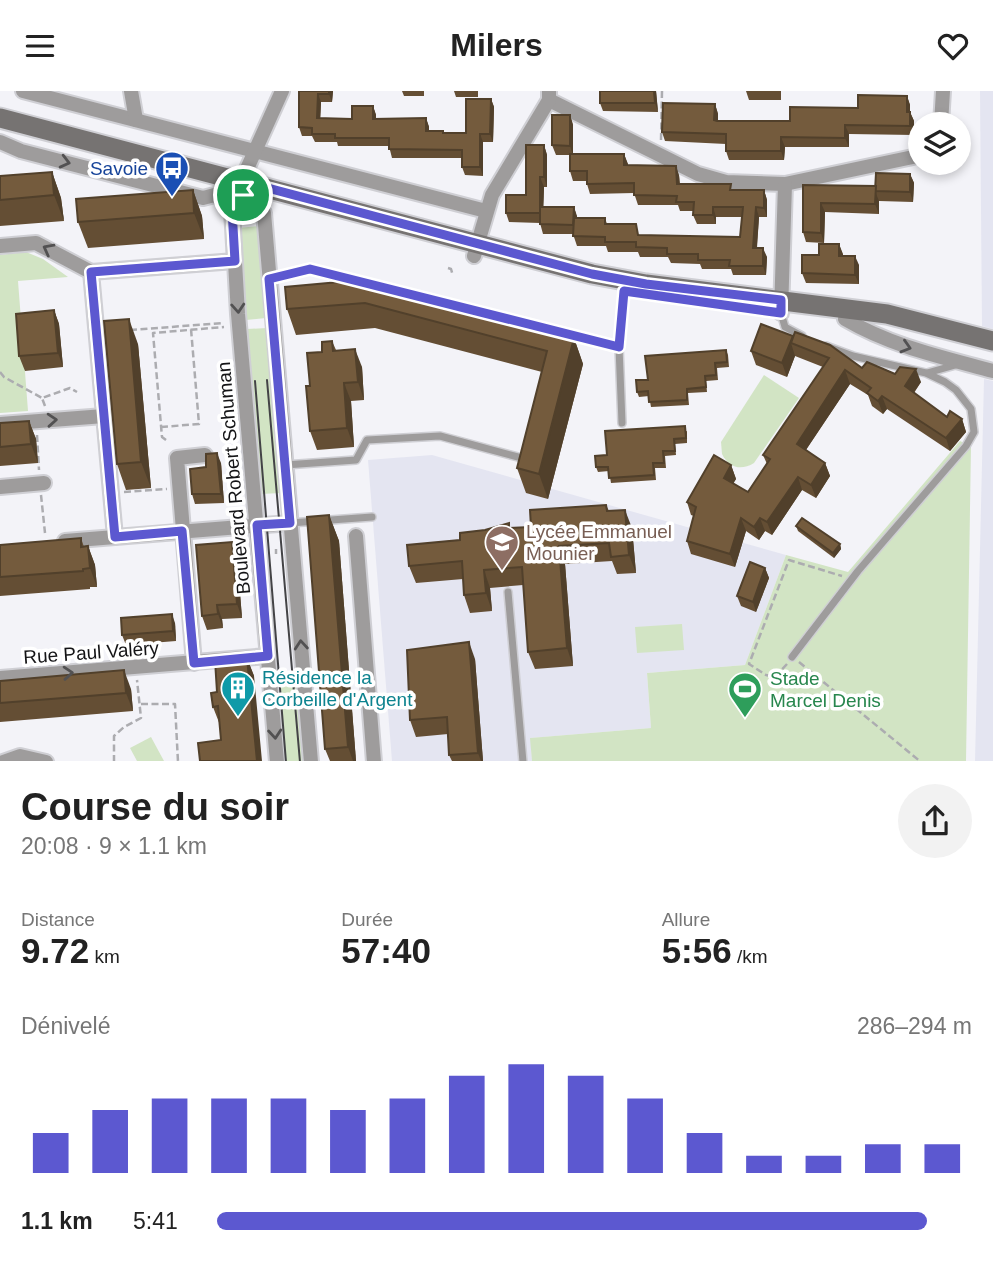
<!DOCTYPE html>
<html lang="fr">
<head>
<meta charset="utf-8">
<style>
  :root { --surface:#fff; --page:#f2f2f2; --text:#222; --muted:#767676; --accent:#5c58d0 }
  body { margin:0; font-family:Helvetica,sans-serif; background:var(--page); color:var(--text); height:100vh; display:flex; flex-direction:column; font-size:26px; white-space:nowrap }
  * { box-sizing:border-box; margin:0 }
  p { font-size:23px; color:var(--muted) }
  .icon { flex:none; width:38px; height:38px; fill:none; stroke:currentColor; stroke-width:2; stroke-linecap:round; stroke-linejoin:round }
  .map { position:relative; height:670px; overflow:hidden }
  .sheet { display:flex; flex-direction:column; background:var(--surface); flex:1 }
  .sheet>* { flex:none }
  .fabs { position:absolute; left:908px; top:21px; display:grid; gap:14px }
  .fabs a { display:grid; place-items:center; width:63px; height:63px; border-radius:50%; background:var(--surface); box-shadow:0 4px 10px #0003; font-size:35px }
  .pin { position:absolute; display:grid; place-items:center; width:60px; height:60px; color:#fff; margin:-30px; border:4px solid #fff; border-radius:50%; box-shadow:0 2px 7px #0007 }
  .round { display:grid; place-items:center; flex:none; width:74px; height:74px; border-radius:37px; background:var(--page) }
  .headline { display:flex; align-items:center; justify-content:space-between; height:119px; padding:0 21px }
  h1 { font-size:38px; font-weight:700; line-height:52px }
  .metrics { display:grid; grid-template-columns:repeat(3,1fr); gap:10px; height:119px; padding:7px 21px }
  .metrics div { display:grid; align-content:center }
  .metrics b { font-size:35px; font-weight:700 }
  .metrics small { font-size:19px; font-weight:400 }
  .metrics p { font-size:19px }
  .chart { height:196px; padding:14px 21px }
  .chart p { display:flex; justify-content:space-between }
  .chart svg { width:100%; height:126px; margin-top:7px; stroke:var(--accent); stroke-width:6 }
  ul { padding:0 21px; list-style:none; font-size:23px }
  li { display:grid; grid-template-columns:112px 84px 1fr; align-items:center; height:52px }
  li i { height:18px; border-radius:9px; background:var(--accent) }
  header { display:flex; justify-content:space-between; align-items:center; height:91px; padding:0 21px; background:var(--surface); font-size:32px; font-weight:700 }
  .map>svg:first-child { display:block }
  .built { fill:#e4e5f1 }
  .green { fill:#d2e4c4 }
  .lines { fill:none; stroke-linecap:round; stroke-linejoin:round }
  .service-casing { stroke:#cfcfd4; stroke-width:10 }
  .minor-casing { stroke:#cfcfd4; stroke-width:18 }
  .secondary-casing { stroke:#cfcfd4; stroke-width:23 }
  .path { stroke:#acacb0; stroke-width:2.5; stroke-dasharray:7 3.5; stroke-linecap:butt }
  .service { stroke:#9e9c9c; stroke-width:7 }
  .minor { stroke:#9e9c9c; stroke-width:14 }
  .secondary { stroke:#767372; stroke-width:19 }
  .tram { stroke:#434346; stroke-width:2 }
  .wall { fill:#644e34 }
  .shaded-wall { fill:#51402b }
  .building { fill:#745b3d; stroke:#51402b; stroke-width:2 }
  .oneway { stroke:#525152 }
  .route-casing { stroke:#fff; stroke-width:14 }
  .route { stroke:#5c58d0; stroke-width:9 }
  .labels { text-anchor:middle; stroke-width:7; stroke-linejoin:round; paint-order:stroke }
  .transit-label { font-size:19px; fill:#164399; stroke:#fff; text-anchor:end }
  .street-label { font-size:19px; fill:#141416; stroke:#fff }
  .education-label { font-size:19px; fill:#785e54; stroke:#fff; text-anchor:start }
  .culture-label { font-size:19px; fill:#0d838f; stroke:#fff; text-anchor:start }
  .leisure-label { font-size:19px; fill:#27864d; stroke:#fff; text-anchor:start }
</style>
</head>
<body>
<header><svg class="icon" aria-label="menu" viewBox="0 0 24 24"><path d="M4 6h16M4 12h16M4 18h16"/></svg>Milers<svg class="icon" aria-label="heart" viewBox="0 0 24 24"><path d="M12 20l-8-8c-3-5 5-10 8-4 3-6 11-1 8 4z"/></svg></header>
<div class="map">
<svg width="993" height="671" viewBox="0 0 993 671">
  <rect width="100%" height="100%" fill="#f3f3f8"/>
  <g class="built">
    <polygon points="980,0 993,0 993,238 982,235"/>
    <polygon points="984,288 993,290 993,670 975,671"/>
    <polygon points="432,364 786,464 745,574 647,582 651,637 531,647 532,670 392,670 368,369"/>
  </g>
  <g class="green">
    <polygon points="259,135 266,227 246,229 239,137"/>
    <polygon points="26,161 43,168 68,186 18,190 28,320 0,322 0,164"/>
    <polygon points="267,237 281,402 261,403 247,238"/>
    <path d="M764 284 799 307 754 372C741 380 729 377 722 363L721 351Z"/>
    <polygon points="960,350 971,355 966,670 532,670 530,647 651,637 647,582 745,574 786,464 848,481"/>
    <polygon points="682,533 684,559 637,562 635,536"/>
    <polygon points="296,590 303,670 283,670 277,592"/>
    <polygon points="151,646 164,670 137,670 130,657"/>
  </g>
  <g class="lines">
    <g class="service-casing">
      <g id="service">
        <polyline points="270,188 310,178 364,192"/>
        <polyline points="781,222 785,236 802,245"/>
        <polyline points="545,237 619,256"/>
        <polyline points="927,282 959,273"/>
        <polyline points="622,332 619,256 624,200"/>
        <polyline points="285,374 356,369 367,349 440,345 518,366"/>
        <polyline points="290,432 372,426"/>
        <polyline points="508,501 523,671"/>
        <polyline points="792,566 858,480 966,355 974,341 971,318 956,299 945,291 926,282 853,265 826,255"/>
      </g>
    </g>
    <g class="minor-casing">
      <g id="minor">
        <polyline points="23,0 486,120"/>
        <polyline points="131,0 136,29"/>
        <polyline points="549,9 698,83 726,91 785,93 913,66 920,62"/>
        <polyline points="941,33 943,0"/>
        <polyline points="0,51 21,60 203,107 230,100"/>
        <polyline points="243,104 264,122 311,671"/>
        <polyline points="0,155 36,152 91,181"/>
        <polyline points="474,165 492,104 549,9 549,1"/>
        <polyline points="781,222 785,93"/>
        <path d="M845 228C891 255 942 266 993 280"/>
        <polyline points="0,333 104,325"/>
        <polyline points="0,396 44,392"/>
        <polyline points="356,445 374,671"/>
        <polyline points="115,446 91,181 235,170"/>
        <polyline points="65,450 290,432"/>
        <polyline points="194,572 177,367 205,364"/>
        <polyline points="0,587 268,565"/>
        <polyline points="3,671 20,665 46,671"/>
        <polyline points="277,671 238,223 232,119 243,104 246,80 282,0"/>
      </g>
    </g>
    <g class="secondary-casing">
      <polyline id="secondary" points="0,27 592,183 646,193 887,223 993,250"/>
    </g>
    <g class="path">
      <polyline points="661,49 662,0"/>
      <polyline points="448,177 451,178 453,185"/>
      <polyline points="130,239 224,232"/>
      <polyline points="0,281 4,286 42,307"/>
      <polyline points="45,315 42,307 70,297 77,301"/>
      <polyline points="161,336 199,333 191,238"/>
      <polyline points="37,344 39,379"/>
      <polyline points="166,349 162,346 153,242 224,236"/>
      <polyline points="124,401 167,398"/>
      <polyline points="41,404 45,442"/>
      <polyline points="276,458 276,463"/>
      <polyline points="239,497 243,497 238,457 244,457"/>
      <polyline points="799,571 921,671"/>
      <polyline points="787,573 775,586 766,584 749,573 789,469 842,485"/>
      <polyline points="285,580 286,586"/>
      <polyline points="141,613 175,613 178,671"/>
      <polyline points="114,671 114,645 124,636 141,627 137,589"/>
    </g>
    <use href="#service" class="service"/>
    <use href="#minor" class="minor"/>
    <use href="#secondary" class="secondary"/>
    <g class="tram">
      <polyline points="267,289 300,671"/>
      <polyline points="255,290 286,671"/>
    </g>
  </g>
  <g class="wall">
    <polygon points="299,0 333,0 332,11 321,11 320,27 352,28 373,15 376,24 376,28 426,27 429,36 429,40 443,40 444,42 466,42 491,8 494,16 493,51 483,51 483,85 465,84 462,76 462,67 392,67 389,55 338,55 337,51 315,51 312,45 302,45 299,36"/>
    <polygon points="402,0 424,0 424,5 404,5"/>
    <polygon points="454,0 478,0 478,6 456,6"/>
    <polygon points="600,0 656,0 658,21 603,20 600,12"/>
    <polygon points="746,0 781,0 781,9 749,9"/>
    <polygon points="907,5 910,14 910,21 914,30 914,44 849,43 849,56 785,56 784,69 729,69 726,60 726,53 665,50 662,41 715,13 718,23 718,30 790,30 858,17"/>
    <polygon points="570,24 573,34 573,63 624,63 628,74 679,84 680,93 733,99 764,99 767,109 767,126 759,126 757,157 767,166 766,184 733,184 731,178 702,178 700,173 671,172 668,166 640,166 638,161 608,161 606,155 577,155 573,143 543,143 540,132 509,131 506,122 526,104 544,54 547,64 547,96 544,96 543,116 574,116 577,127 605,127 607,133 640,144 740,146 742,126 716,126 716,133 697,133 693,124 693,120 680,120 678,114 638,114 634,102 590,103 587,93 587,90 573,90 570,80 570,64 556,64 552,54"/>
    <polygon points="52,81 61,107 64,130 0,135 0,85"/>
    <polygon points="910,83 914,92 913,111 879,110 879,123 825,121 824,152 806,151 803,141 803,94 876,95"/>
    <polygon points="193,99 202,125 204,148 88,157 78,131"/>
    <polygon points="839,153 843,165 859,174 859,193 806,192 802,182"/>
    <polygon points="285,196 553,238 555,243 574,247 583,273 548,408 526,402 517,377 542,281 375,237 296,244 287,218"/>
    <polygon points="54,219 59,233 63,276 25,280 19,265"/>
    <polygon points="761,233 862,277 895,283 921,291 914,302 947,326 962,328 966,341 950,360 887,318 883,323 872,315 868,304 850,293 806,359 825,372 830,385 816,407 802,399 772,444 765,440 759,449 746,440 735,476 691,463 687,450 694,425 691,424 687,411 731,374 736,388 733,392 748,401 767,373 763,364 823,276 795,265 787,286 756,274 751,260"/>
    <polygon points="332,250 336,259 362,276 364,309 351,310 354,356 317,359 310,340 310,295 322,261"/>
    <polygon points="138,253 151,397 126,399 117,373"/>
    <polygon points="726,259 728,264 729,276 717,277 718,289 706,290 707,301 688,302 689,314 651,316 649,305 639,306 637,301 648,289"/>
    <polygon points="29,330 36,348 38,372 0,375 0,332"/>
    <polygon points="687,340 687,352 675,353 676,364 665,365 666,377 655,377 656,389 611,392 609,380 598,381 596,376 607,364"/>
    <polygon points="221,372 224,412 195,413 192,403 206,376"/>
    <polygon points="606,414 609,420 632,437 636,482 617,483 612,470 565,473 573,575 535,578 528,561 523,494 490,497 492,520 470,522 464,504 463,488 416,492 409,475 460,449 485,439 509,432 510,437 531,436"/>
    <polygon points="329,424 339,450 356,670 330,670 325,658"/>
    <polygon points="796,435 840,453 841,458 834,467 798,440"/>
    <polygon points="81,447 84,456 88,455 95,474 97,496 90,496 90,498 0,505 0,454"/>
    <polygon points="232,451 237,465 242,527 222,528 223,537 207,539 202,525"/>
    <polygon points="765,477 769,487 756,521 741,515 737,505"/>
    <polygon points="175,532 176,550 126,554 122,544"/>
    <polygon points="247,567 254,585 221,649 220,634 213,616 217,601"/>
    <polygon points="475,568 483,670 452,670 449,664 448,643 416,646 410,629"/>
    <polygon points="0,590 131,598 133,620 0,631"/>
  </g>
  <g class="shaded-wall">
    <polygon points="329,0 333,0 332,11 329,3"/>
    <polygon points="654,0 656,0 658,21 655,12"/>
    <polygon points="318,3 321,11 320,36 317,27"/>
    <polygon points="907,5 910,14 910,21 914,30 914,44 907,21"/>
    <polygon points="491,8 494,16 493,51 490,43"/>
    <polygon points="715,13 718,23 718,39 714,29"/>
    <polygon points="373,15 376,24 376,37 373,28"/>
    <polygon points="570,24 573,34 573,64 570,55"/>
    <polygon points="426,27 429,36 429,48 426,40"/>
    <polygon points="845,34 849,43 849,56 845,47"/>
    <polygon points="480,43 483,51 483,85 480,76"/>
    <polygon points="781,46 785,56 784,69 781,60"/>
    <polygon points="544,54 547,64 547,96 544,86"/>
    <polygon points="624,63 628,73 627,84 624,74"/>
    <polygon points="676,75 679,84 680,102 677,93"/>
    <polygon points="52,81 61,107 64,130 54,104"/>
    <polygon points="910,83 914,92 913,111 910,101"/>
    <polygon points="540,86 544,96 543,132 540,122"/>
    <polygon points="193,99 202,125 204,148 194,122"/>
    <polygon points="764,99 767,109 767,126 764,117"/>
    <polygon points="875,100 879,110 879,123 875,113"/>
    <polygon points="821,112 825,121 824,152 821,142"/>
    <polygon points="574,116 577,125 577,143 573,134"/>
    <polygon points="713,116 716,126 716,133 713,124"/>
    <polygon points="756,116 759,126 756,166 753,157"/>
    <polygon points="839,153 843,163 843,174 839,165"/>
    <polygon points="763,157 767,166 766,184 763,175"/>
    <polygon points="855,165 859,174 859,193 855,184"/>
    <polygon points="54,219 59,233 63,276 58,262"/>
    <polygon points="129,228 138,253 151,397 141,371"/>
    <polygon points="793,245 791,252 795,265 787,286 782,272"/>
    <polygon points="574,247 583,273 548,408 539,383"/>
    <polygon points="355,258 362,276 364,309 358,291"/>
    <polygon points="916,278 921,291 909,308 905,295"/>
    <polygon points="845,279 850,293 801,366 797,353"/>
    <polygon points="344,292 351,310 354,356 347,337"/>
    <polygon points="882,305 887,318 883,323 878,310"/>
    <polygon points="962,328 966,341 950,360 946,347"/>
    <polygon points="29,330 36,348 38,372 31,353"/>
    <polygon points="217,362 221,372 224,412 221,403"/>
    <polygon points="825,372 830,385 816,407 811,394"/>
    <polygon points="731,374 736,388 729,400 724,387"/>
    <polygon points="798,386 802,399 772,444 767,431"/>
    <polygon points="625,419 632,437 636,482 629,464"/>
    <polygon points="329,424 339,450 356,670 353,670 348,656"/>
    <polygon points="741,427 746,440 735,476 730,463"/>
    <polygon points="760,427 765,440 759,449 754,436"/>
    <polygon points="232,451 237,465 242,527 237,513"/>
    <polygon points="840,453 841,458 834,467 833,462"/>
    <polygon points="88,455 95,474 97,496 90,477"/>
    <polygon points="559,455 565,473 573,575 567,557"/>
    <polygon points="765,477 769,487 756,521 753,511"/>
    <polygon points="484,479 490,497 492,520 486,502"/>
    <polygon points="217,514 222,528 223,537 218,523"/>
    <polygon points="172,523 175,532 176,550 173,540"/>
    <polygon points="469,551 475,568 483,670 481,670 478,662"/>
    <polygon points="247,567 254,585 262,670 257,670"/>
    <polygon points="124,579 131,598 133,620 126,602"/>
  </g>
  <g class="building">
    <polygon points="299,0 329,0 329,3 318,3 317,27 352,28 352,15 373,15 373,28 426,27 426,40 443,40 443,42 466,42 466,8 491,8 490,43 480,43 480,76 462,76 462,59 389,58 389,47 335,47 335,43 312,43 312,37 299,36"/>
    <polygon points="600,0 654,0 655,12 600,12"/>
    <polygon points="858,4 907,5 907,21 910,21 910,35 845,34 845,47 781,46 781,60 726,60 726,43 662,41 663,12 715,13 714,29 717,30 790,30 790,16 858,17"/>
    <polygon points="552,24 570,24 570,55 552,54"/>
    <polygon points="526,54 544,54 544,86 540,86 540,122 506,122 506,104 526,104"/>
    <polygon points="570,63 624,63 624,74 676,75 677,93 731,93 730,99 764,99 764,117 756,116 753,157 763,157 763,175 729,175 730,169 698,169 698,163 667,163 667,157 636,156 636,151 605,151 605,146 573,145 574,127 605,127 605,133 636,133 638,144 740,146 743,116 713,116 713,124 693,124 694,111 676,111 677,105 634,104 634,92 587,93 587,80 570,80"/>
    <polygon points="52,81 54,104 0,109 0,85"/>
    <polygon points="876,82 910,83 910,101 875,100"/>
    <polygon points="803,94 876,95 875,113 821,112 821,142 803,141"/>
    <polygon points="193,99 194,122 78,131 76,108"/>
    <polygon points="540,116 574,116 573,134 540,133"/>
    <polygon points="819,153 839,153 839,165 855,165 855,184 802,182 802,164 819,164"/>
    <polygon points="361,189 553,238 552,242 574,247 539,383 517,377 547,260 365,212 287,218 285,196"/>
    <polygon points="54,219 58,262 19,265 16,223"/>
    <polygon points="129,228 141,371 117,373 104,230"/>
    <polygon points="761,233 793,245 782,272 751,260"/>
    <polygon points="795,241 830,254 862,277 867,271 895,283 900,276 916,278 905,295 947,326 950,320 962,328 946,347 882,305 878,310 867,302 871,297 845,279 797,353 825,372 811,394 798,386 767,431 760,427 754,436 741,427 730,463 687,450 696,416 687,411 714,364 731,374 724,387 748,401 770,368 763,364 829,267 791,252"/>
    <polygon points="332,250 333,260 355,258 358,291 344,292 347,337 310,340 306,295 310,295 307,262 322,261 322,251"/>
    <polygon points="726,259 727,271 715,272 716,284 705,285 706,296 687,298 687,309 649,311 648,300 637,301 636,289 648,289 645,265"/>
    <polygon points="29,330 31,353 0,356 0,332"/>
    <polygon points="685,335 686,347 674,348 675,360 663,360 664,372 653,372 654,384 609,387 608,376 596,376 595,365 607,364 605,340"/>
    <polygon points="217,362 221,403 192,403 190,378 206,376 206,363"/>
    <polygon points="606,414 607,420 625,419 629,464 611,466 609,452 559,455 567,557 528,561 522,476 484,479 486,502 464,504 462,470 409,475 407,454 460,449 460,442 485,439 509,432 509,437 531,436 530,419"/>
    <polygon points="329,424 348,656 325,658 307,426"/>
    <polygon points="802,427 840,453 833,462 796,435"/>
    <polygon points="81,447 81,456 88,455 90,477 83,478 83,480 0,486 0,454"/>
    <polygon points="232,451 237,513 217,514 218,523 202,525 196,454"/>
    <polygon points="750,471 765,477 753,511 737,505"/>
    <polygon points="172,523 173,540 122,544 121,527"/>
    <polygon points="469,551 478,662 449,664 447,626 410,629 407,559"/>
    <polygon points="247,567 257,670 200,670 198,652 221,649 218,615 213,616 211,602 217,601 215,569"/>
    <polygon points="124,579 126,602 0,612 0,590"/>
  </g>
  <defs><path id="oneway-chevron" d="M-2-3.5L2.5 0L-2 3.5" fill="none" stroke-width="1.6" stroke-linecap="round" stroke-linejoin="round" transform="scale(1.75)"/></defs>
  <g class="oneway">
    <use href="#oneway-chevron" transform="translate(65 71) rotate(14)"/>
    <use href="#oneway-chevron" transform="translate(48 158) rotate(-152)"/>
    <use href="#oneway-chevron" transform="translate(238 217) rotate(86)"/>
    <use href="#oneway-chevron" transform="translate(906 256) rotate(17)"/>
    <use href="#oneway-chevron" transform="translate(52 329) rotate(-4)"/>
    <use href="#oneway-chevron" transform="translate(301 554) rotate(-95)"/>
    <use href="#oneway-chevron" transform="translate(68 582) rotate(-4)"/>
    <use href="#oneway-chevron" transform="translate(275 643) rotate(85)"/>
  </g>
  <g class="lines">
    <g class="route-casing">
      <polygon id="route" points="245,91 592,183 646,193 781,209 781,222 624,200 619,256 310,178 269,188 290,432 257,434 268,565 194,572 182,440 115,446 91,181 235,170 232,119 243,104"/>
    </g>
    <use href="#route" class="route"/>
  </g>
  <defs>
    <g id="bus-pin" transform="scale(1.75)"><path d="M0 17L-7.5 6A9.5 9.5 0 1 1 7.5 6Z" fill="#1a4fb4" stroke="#fff"/><path d="M-5-6H5V4H4V6H2V4H-2V6H-4V4H-5ZM-3.5-4V0h7V-4ZM-3.5 1.2v1.5H-2V1.2ZM2 1.2v1.5H3.5V1.2Z" fill="#fff"/></g>
    <g id="school-pin" transform="scale(1.75)"><path d="M0 17L-7.5 6A9.5 9.5 0 1 1 7.5 6Z" fill="#8d6e63" stroke="#fff"/><path d="M0-5L7-2L0 1L-7-2ZM-4 1L0 2.5L4 1V4Q0 6-4 4Z" fill="#fff"/></g>
    <g id="building-pin" transform="scale(1.75)"><path d="M0 17L-7.5 6A9.5 9.5 0 1 1 7.5 6Z" fill="#0f9aa8" stroke="#fff"/><path d="M-4-6H4V6H1V3H-1V6H-4ZM-2.5-4.3h1.7v1.8h-1.7ZM.8-4.3h1.7v1.8H.8ZM-2.5-1h1.7V.8h-1.7ZM.8-1h1.7V.8H.8Z" fill="#fff"/></g>
    <g id="stadium-pin" transform="scale(1.75)"><path d="M0 17L-7.5 6A9.5 9.5 0 1 1 7.5 6Z" fill="#2e9e5b" stroke="#fff"/><path d="M0-5a6.5 5 0 1 0 0 10a6.5 5 0 1 0 0-10ZM-3.5-1.8h7v3.6h-7Z" fill="#fff"/></g>
  </defs>
  <g fill-rule="evenodd">
    <use href="#bus-pin" x="172" y="77"/>
    <use href="#school-pin" x="502" y="451"/>
    <use href="#building-pin" x="238" y="597"/>
    <use href="#stadium-pin" x="745" y="598"/>
  </g>
  <g class="labels">
    <g class="transit-label">
      <text x="148" y="84">Savoie</text>
    </g>
    <g class="street-label">
      <text transform="translate(233 387) rotate(-95)" y="7">Boulevard Robert Schuman</text>
      <text transform="translate(91 561) rotate(-4)" y="7">Rue Paul Valéry</text>
    </g>
    <g class="education-label">
      <text x="526" y="447">Lycée Emmanuel<tspan x="526" dy="22">Mounier</tspan></text>
    </g>
    <g class="culture-label">
      <text x="262" y="593">Résidence la<tspan x="262" dy="22">Corbeille d'Argent</tspan></text>
    </g>
    <g class="leisure-label">
      <text x="770" y="594">Stade<tspan x="770" dy="22">Marcel Denis</tspan></text>
    </g>
  </g>
</svg>
<div class="fabs">
<a><svg class="icon" aria-label="layers" viewBox="0 0 24 24"><path d="M12 4l9 5-9 5-9-5zM3 14l9 5 9-5"/></svg></a>
</div>
<div class="pin" style="left:243px;top:104px;background:#1e9e55"><svg class="icon" aria-label="arrive" viewBox="0 0 24 24"><path d="M6 21V4h12l-3 4 3 4H6"/></svg></div>
</div>
<section class="sheet">
<div class="headline"><div><h1>Course du soir</h1><p>20:08 · 9 × 1.1 km</p></div><a class="round"><svg class="icon" aria-label="share" viewBox="0 0 24 24"><path d="M12 15V3M7 8l5-5 5 5M5 13v7h14v-7"/></svg></a></div>
<div class="metrics">
<div><p>Distance</p><b>9.72<small> km</small></b></div>
<div><p>Durée</p><b>57:40</b></div>
<div><p>Allure</p><b>5:56<small> /km</small></b></div>
</div>
<div class="chart"><p><span>Dénivelé</span>286–294 m</p>
<svg viewBox="0 0 160 44" preserveAspectRatio="none"><path d="M5 44V30M15 44V22M25 44V18M35 44V18M45 44V18M55 44V22M65 44V18M75 44V10M85 44V6M95 44V10M105 44V18M115 44V30M125 44V38M135 44V38M145 44V34M155 44V34"/></svg>
</div>
<ul>
<li><b>1.1 km</b>5:41<i style="width:94%"></i></li>
</ul>
</section>
</body>
</html>
